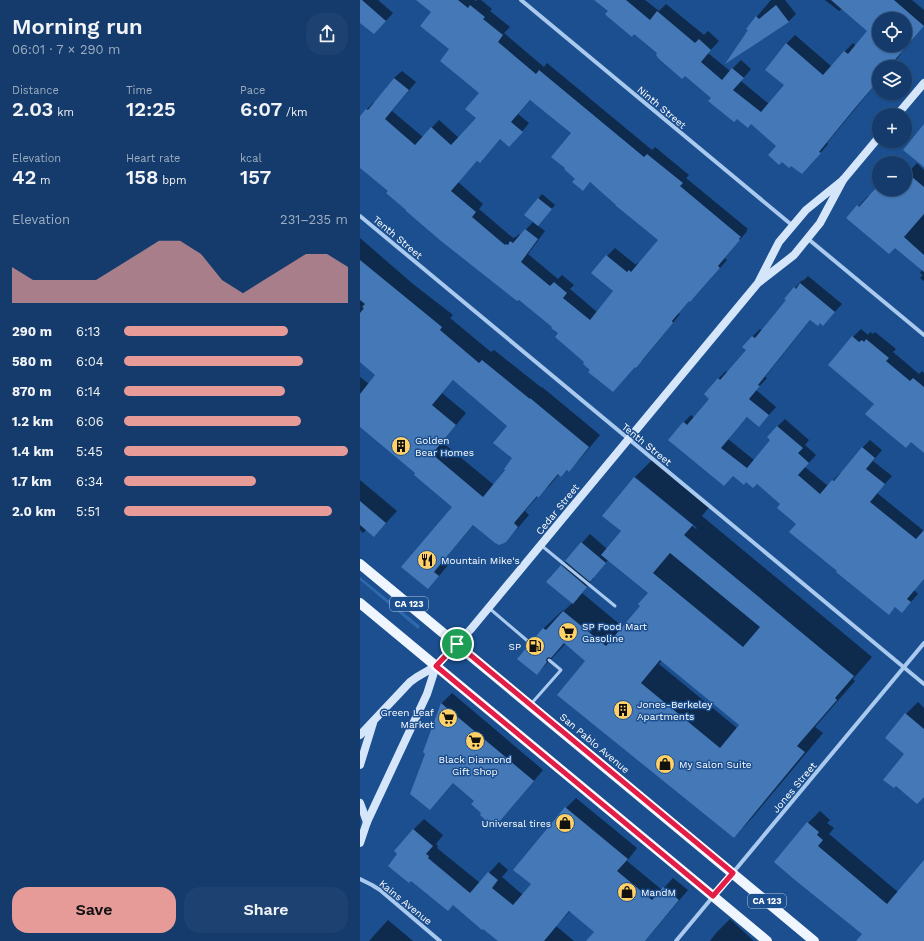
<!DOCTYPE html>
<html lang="en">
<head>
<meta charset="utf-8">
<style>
  :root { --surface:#143b6b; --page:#1d4271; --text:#f1f3f6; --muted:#9dadc1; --line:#33557e; --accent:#e69b98 }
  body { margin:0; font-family:"Work Sans",sans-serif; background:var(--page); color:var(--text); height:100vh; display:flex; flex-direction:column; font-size:15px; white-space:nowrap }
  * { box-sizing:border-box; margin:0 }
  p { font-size:13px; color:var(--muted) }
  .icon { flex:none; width:22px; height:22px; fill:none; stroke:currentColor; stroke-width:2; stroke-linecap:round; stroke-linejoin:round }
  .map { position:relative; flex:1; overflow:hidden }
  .side { display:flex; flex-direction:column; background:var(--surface); width:360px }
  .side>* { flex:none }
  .buttons { position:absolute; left:512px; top:12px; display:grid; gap:8px }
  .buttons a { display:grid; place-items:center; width:40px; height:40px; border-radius:50%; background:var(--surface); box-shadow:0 1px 3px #0004,0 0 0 1px var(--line); font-size:20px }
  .pin { position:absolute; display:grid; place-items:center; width:34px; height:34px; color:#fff; margin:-17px; border:2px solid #fff; border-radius:50%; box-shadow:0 1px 4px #0007 }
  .round { display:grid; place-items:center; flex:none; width:42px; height:42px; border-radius:16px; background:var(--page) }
  .headline { display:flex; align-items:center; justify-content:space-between; height:68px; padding:0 12px }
  h1 { font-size:22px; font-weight:600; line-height:30px }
  .metrics { display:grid; grid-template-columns:repeat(3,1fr); gap:6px; height:68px; padding:4px 12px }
  .metrics div { display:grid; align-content:center }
  .metrics b { font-size:20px; font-weight:600 }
  .metrics small { font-size:11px; font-weight:400 }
  .metrics p { font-size:11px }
  .chart { height:112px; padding:8px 12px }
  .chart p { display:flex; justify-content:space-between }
  .chart svg { width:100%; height:72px; margin-top:4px; fill:var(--accent); opacity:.7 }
  .cta { display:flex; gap:8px; margin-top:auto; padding:8px 12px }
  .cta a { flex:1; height:46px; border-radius:16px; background:var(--accent); color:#111; font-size:16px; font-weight:600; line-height:46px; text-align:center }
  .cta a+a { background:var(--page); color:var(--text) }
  ul { padding:0 12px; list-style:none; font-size:13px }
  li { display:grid; grid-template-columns:64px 48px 1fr; align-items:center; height:30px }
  li i { height:10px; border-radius:5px; background:var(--accent) }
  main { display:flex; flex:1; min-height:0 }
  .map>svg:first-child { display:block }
  .green { fill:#2e69ad }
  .shadow { fill:#0007; fill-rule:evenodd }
  .building { fill:#4478b7; fill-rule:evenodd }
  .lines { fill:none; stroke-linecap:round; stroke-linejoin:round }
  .lane { stroke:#a9c9ee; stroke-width:3 }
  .street { stroke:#a9c9ee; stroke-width:4 }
  .secondary { stroke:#d6e6fa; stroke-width:8 }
  .primary { stroke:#f0f6ff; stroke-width:10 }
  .route-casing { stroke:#fff; stroke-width:8 }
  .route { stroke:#e11d48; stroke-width:5 }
  .labels { text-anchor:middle; stroke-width:3; stroke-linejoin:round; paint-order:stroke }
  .shield { fill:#1b4f8f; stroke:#bbcadd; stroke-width:1 }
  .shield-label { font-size:9px; font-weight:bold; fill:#fff }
  .street-label { font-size:10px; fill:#fff; stroke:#1b4f8f }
  .poi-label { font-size:10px; fill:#fff; stroke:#1b4f8f; text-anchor:start }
</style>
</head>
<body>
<main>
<section class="side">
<div class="headline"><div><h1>Morning run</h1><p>06:01 · 7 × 290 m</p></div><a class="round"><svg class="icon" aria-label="share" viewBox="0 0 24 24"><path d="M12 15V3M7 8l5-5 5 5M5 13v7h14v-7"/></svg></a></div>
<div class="metrics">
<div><p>Distance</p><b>2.03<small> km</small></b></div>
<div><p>Time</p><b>12:25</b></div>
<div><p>Pace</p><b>6:07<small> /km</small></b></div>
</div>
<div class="metrics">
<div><p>Elevation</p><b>42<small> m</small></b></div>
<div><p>Heart rate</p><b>158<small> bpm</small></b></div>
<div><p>kcal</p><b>157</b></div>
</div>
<div class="chart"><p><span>Elevation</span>231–235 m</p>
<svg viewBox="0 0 160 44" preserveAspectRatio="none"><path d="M0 44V22L10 30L20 30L30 30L40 30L50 22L60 14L70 6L80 6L90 14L100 30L110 38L120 30L130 22L140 14L150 14L160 22V44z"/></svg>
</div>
<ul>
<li><b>290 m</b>6:13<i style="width:73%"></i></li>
<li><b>580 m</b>6:04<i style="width:80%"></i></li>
<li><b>870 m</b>6:14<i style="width:72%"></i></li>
<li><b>1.2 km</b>6:06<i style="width:79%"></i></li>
<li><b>1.4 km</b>5:45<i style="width:100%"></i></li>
<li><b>1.7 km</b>6:34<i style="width:59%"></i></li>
<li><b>2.0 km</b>5:51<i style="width:93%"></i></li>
</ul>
<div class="cta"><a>Save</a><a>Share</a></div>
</section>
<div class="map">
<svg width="564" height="941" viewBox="0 0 564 941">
  <rect width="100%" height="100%" fill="#1b4f8f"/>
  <polygon class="green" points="0,577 60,626 58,629 0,580"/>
  <g class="shadow">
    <polygon points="0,0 18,0 33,13 21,26 0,21"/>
    <path d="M57 0H114L116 1 117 0H121L132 9 130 11 150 27 144 33 184 67 187 63 292 150 295 147 329 175 326 178 388 229 386 231H387L365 258 367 260 338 293 330 301 329 300 318 313 320 314 284 359 276 366H275L253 391 231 370 226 362 193 327 0 167V116L14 102 15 103 34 78 42 71 56 82 32 111 63 137 79 120 99 138 117 118 121 93 90 49 73 12ZM171 99 212 133 216 178 223 190 230 182 300 239 279 264 277 263 276 265 255 248 247 256 232 273 255 291 237 312 210 289 214 285 202 275 198 279 168 254 185 231 177 225 195 205 182 194 165 215 173 222 160 236 159 234 156 237H155L153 238 119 209 123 204 98 182 118 160 141 138H157L169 123 158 114Z"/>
    <path d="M236 0H285L299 11 306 4 344 35 348 31 359 41 348 53 370 71 381 60 391 69 381 81 409 104 425 85 426 44 435 35 471 66 493 43 496 46 509 31 483 8 479 11 465 0H552L564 10V26L541 53V54L530 67H519V80L467 143 468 144 450 165 418 145 391 123 352 97ZM519 19H545V45H519Z"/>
    <polygon points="411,0 425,0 436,14 429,21 367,62 389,30 387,28"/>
    <polygon points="557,163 564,170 564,281 560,278 563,275 560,273 562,270 535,247 488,218 508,196 509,197 519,186 519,189 545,189 545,176"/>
    <path d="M0 238 53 284 93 315 90 318 131 352 134 350 182 388V387L240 435 220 459 209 470H208L201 476 199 474 190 485 178 496 165 511 169 515 157 529 145 541 114 524 84 560 89 564 79 576 68 588 93 506 57 473 0 426V377L9 384 16 374 0 361ZM94 379 149 425 153 458 134 485 82 442 106 413 82 393Z"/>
    <polygon points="448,276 482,304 463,325 460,322 451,319 405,377 407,378 396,390 416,407 399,426 388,416 368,439 394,460 411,440 417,427 425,419 449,440 445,445 456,455 445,467 468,486 480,473 481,473 503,447 510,440 522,450 513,461 532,476 517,493 564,531 564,578 554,590 558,594 542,612 536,606 529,613 437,524 421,504 324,422 331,415 335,418 351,399 358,379 366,371 368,372 387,350 392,337 400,329 402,331 427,300 435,288 442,280 443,281"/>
    <polygon points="501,329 508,335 510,332 513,334 515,332 536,349 533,352 559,374 562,371 564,373 564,451 515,404 493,337"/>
    <path d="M293 459 350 506 342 516 512 657 493 679 495 681 455 727 463 733 392 818 374 837 227 661 206 643 195 655 177 674 169 646 184 628 203 610 204 611 212 603 201 566 230 534 247 549 262 531 244 516 275 477V479L336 529 337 528 275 477ZM249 559 289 593 281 606 263 627 222 593 234 578 233 577ZM302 660 380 724 377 728 299 664Z"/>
    <polygon points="0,480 37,511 25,524 14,536 7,529 3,533 0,530"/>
    <polygon points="92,693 183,770 144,816 134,826 123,813 115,801 94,782 80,798 70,809 67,754 64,751 82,703"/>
    <polygon points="558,702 564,708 564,796 545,754 546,714"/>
    <polygon points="216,798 277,848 267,861 302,890 313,878 328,890 285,941 228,941 235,932 210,911 196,926 214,941 139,941 36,851 54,829 64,819 83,835 76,844 78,846 77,848 120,883 139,862 148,870 142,877 163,895 172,884 155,869 206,808"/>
    <polygon points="460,811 470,820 467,823 474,828 469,834 538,892 564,862 564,941 498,941 503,934 435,879 448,823"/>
    <polygon points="370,919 394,941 395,941 350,941 357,932"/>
    <polygon points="28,920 53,941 9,941"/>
  </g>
  <g class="building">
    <polygon points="0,0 2,0 26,21 14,34 0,23"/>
    <path d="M56 0H98L108 8 110 5 125 17 123 19 143 35 138 42 176 74 179 70 284 157 287 154 323 183 320 186 381 237 379 239 380 240 358 266 360 268 330 302 329 301 312 321 313 323 276 368 275 367 253 392 228 372 230 370 223 364 224 362 195 337 198 333 191 328 192 327 159 300 157 301 81 241 46 211V210L26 193 28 191 0 168V116L6 109 8 110 34 78 49 90 25 119 55 145 71 127 91 145 116 118 105 109 119 93 80 61 89 49 60 26 71 12ZM170 100 211 133 191 157 205 168 204 169 215 179 212 182 223 191 230 182 256 205H255L298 240 271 272 269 270 267 272 246 255 231 273 253 291 230 320 203 298 207 293 194 282 190 286 161 262 178 239 165 229 153 243 150 241 148 245 146 244 145 245 112 217 116 212 91 191 117 161 120 163 140 139 149 147 163 132 151 122Z"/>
    <path d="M234 0H266L290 20 297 11 335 43 339 39 351 50 341 62 362 80 372 68 384 78 373 90 401 112 424 85 405 70 426 43 463 75 484 51 488 54 507 31 471 0H534L564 26 533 62 534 63 530 67H519V80L495 108 459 152 461 153 442 174 431 166 429 168 422 162 419 165 408 155 416 146 391 124 388 128 377 119 374 122 348 101 351 98 325 76 322 79 299 59 296 55 297 53 274 34 272 37 248 17 245 14 248 11ZM519 19H545V45H519Z"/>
    <polygon points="416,5 429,22 365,64 388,30 386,29 396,16 399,19"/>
    <polygon points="564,124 564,167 543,150"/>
    <polygon points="545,171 564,187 564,214 544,237 564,255 564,272 535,248 529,254 486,218 497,205 499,207 515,189 545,189"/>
    <polygon points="178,198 192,209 178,226 164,215"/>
    <path d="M0 260 82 327 80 330 119 363 122 360 170 399V398L229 447 209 472 207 470 201 477 198 474 178 498 177 496 154 523 158 527 146 542 142 544 139 545 135 543 113 525 74 572 79 576 68 589 41 567 92 507 54 475 55 473 0 427V394L15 375 0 362V313L4 308 2 307 5 304 0 300ZM93 380 147 426 133 443 152 458 144 469 145 470 123 497 72 454 96 425 72 405Z"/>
    <polygon points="440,283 475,312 463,326 460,323 458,326 450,320 398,385 400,386 389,399 409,415 399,427 387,417 361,448 387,468 410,440 407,437 417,426 443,448 438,453 449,463 438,475 460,494 472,480 474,481 502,447 515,458 506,469 525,484 510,502 556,539 564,530 564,579 547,599 551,602 542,613 535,607 529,615 476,572 477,571 429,532 436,524 417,508 420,504 397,484 393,488 386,482 384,485 373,476 364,486 308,440 323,422 327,425 349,399 344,394 358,378 360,380 386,350 382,347 392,336 395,338 426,300 424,299 434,287 436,289"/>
    <polygon points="492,336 499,342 502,340 504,342 506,339 529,358 526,361 550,381 553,378 564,387 564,453 551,442 546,448 505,414 514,404 468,365"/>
    <path d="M274 477 333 525 324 535 494 676 475 698 477 700 437 746 445 752 374 838 197 695 225 661 204 643 191 658 189 657 187 658 186 660 187 662 177 675 157 659 168 646H171L172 645V641L183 628 186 630 203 611 246 646 280 606 278 604 288 593 241 555 261 531 242 516ZM310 553 400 627 383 647 293 573ZM300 660 379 725 360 748 281 683Z"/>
    <polygon points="0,501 26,523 14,537 0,525"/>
    <polygon points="221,542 246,563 230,582 205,561"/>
    <polygon points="201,565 227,587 213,604 186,582"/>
    <polygon points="81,703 174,781 134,828 120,815 121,813 111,804 114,801 93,783 70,810 50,794 65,754 63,752"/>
    <polygon points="545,713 564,729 564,797 557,804 536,786 534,788 523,780 544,754 525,738"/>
    <polygon points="205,807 268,859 257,871 292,900 303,887 319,900 285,941 226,941 234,932 209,911 184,941 138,941 123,929 122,930 93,905 88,911 51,881 49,883 28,866 37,854 34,851 53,829 73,846 66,854 69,856 68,858 110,893 128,872 138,880 132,888 153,905 171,884 153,870"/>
    <polygon points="447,822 459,832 457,835 463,840 458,846 527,904 564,860 564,941 496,941 502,934 435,880 414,862"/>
  </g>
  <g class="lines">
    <g class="lane">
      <polyline points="182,546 255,606"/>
      <polyline points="129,608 170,643"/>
      <polyline points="171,704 201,670 189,660"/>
    </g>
    <g class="street">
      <polyline points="161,0 433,226"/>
      <polyline points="0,216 564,684"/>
      <polyline points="447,238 564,335"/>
      <polyline points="0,879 12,885 20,890 80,941"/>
      <polyline points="316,941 564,643"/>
    </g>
    <g class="secondary">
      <polyline points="537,115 564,83"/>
      <polyline points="399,281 419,242 446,210 483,180 519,137"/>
      <polyline points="0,735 50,682 57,677 76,666 111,629 398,283 434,255 460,223 483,180"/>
      <polyline points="0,765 13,723"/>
      <polyline points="0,803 7,822"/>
      <polyline points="0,843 7,822 67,694 76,666"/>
    </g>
    <g class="primary">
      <polyline points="0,564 454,941"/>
      <polyline points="0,603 407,941"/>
    </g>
  </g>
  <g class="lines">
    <g class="route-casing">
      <polygon id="route" points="97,644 373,873 353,896 76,666"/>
    </g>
    <use href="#route" class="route"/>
  </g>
  <defs>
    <g id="building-disc" transform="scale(1)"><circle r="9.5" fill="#ffd166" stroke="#1b4f8f"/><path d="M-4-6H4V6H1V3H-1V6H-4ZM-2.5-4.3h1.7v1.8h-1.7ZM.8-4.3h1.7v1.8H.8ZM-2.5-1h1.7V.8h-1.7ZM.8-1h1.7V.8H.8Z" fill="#111"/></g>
    <g id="restaurant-disc" transform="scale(1)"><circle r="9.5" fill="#ffd166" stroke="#1b4f8f"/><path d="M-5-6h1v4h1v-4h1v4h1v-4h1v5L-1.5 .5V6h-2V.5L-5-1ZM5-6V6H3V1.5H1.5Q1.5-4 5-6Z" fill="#111"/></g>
    <g id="supermarket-disc" transform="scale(1)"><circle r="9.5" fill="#ffd166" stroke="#1b4f8f"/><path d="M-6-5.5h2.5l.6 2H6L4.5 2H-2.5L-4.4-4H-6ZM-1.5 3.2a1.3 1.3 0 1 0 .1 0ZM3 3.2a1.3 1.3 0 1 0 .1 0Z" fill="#111"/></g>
    <g id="fuel-disc" transform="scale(1)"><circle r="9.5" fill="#ffd166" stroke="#1b4f8f"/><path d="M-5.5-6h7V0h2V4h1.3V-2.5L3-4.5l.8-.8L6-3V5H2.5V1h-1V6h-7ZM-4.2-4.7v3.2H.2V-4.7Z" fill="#111"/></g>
    <g id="shop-disc" transform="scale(1)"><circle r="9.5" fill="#ffd166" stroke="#1b4f8f"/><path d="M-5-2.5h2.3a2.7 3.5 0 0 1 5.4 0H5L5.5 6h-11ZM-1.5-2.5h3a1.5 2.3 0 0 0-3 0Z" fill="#111"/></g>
  </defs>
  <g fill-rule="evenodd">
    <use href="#building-disc" x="41" y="446"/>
    <use href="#restaurant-disc" x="67" y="560"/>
    <use href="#supermarket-disc" x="208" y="632"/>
    <use href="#fuel-disc" x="175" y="646"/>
    <use href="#building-disc" x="263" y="710"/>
    <use href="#supermarket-disc" x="88" y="718"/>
    <use href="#supermarket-disc" x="115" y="741"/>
    <use href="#shop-disc" x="305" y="764"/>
    <use href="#shop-disc" x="205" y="823"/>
    <use href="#shop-disc" x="267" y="892"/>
  </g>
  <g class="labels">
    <g class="shield">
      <rect x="30" y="597" width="38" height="14" rx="3"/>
      <rect x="388" y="894" width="38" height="14" rx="3"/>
    </g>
    <g class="shield-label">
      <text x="49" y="607">CA 123</text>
      <text x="407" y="904">CA 123</text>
    </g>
    <g class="street-label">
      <text transform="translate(302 107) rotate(40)" y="4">Ninth Street</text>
      <text transform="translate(38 237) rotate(40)" y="4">Tenth Street</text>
      <text transform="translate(287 444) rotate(39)" y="4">Tenth Street</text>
      <text transform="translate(197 509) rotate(-51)" y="4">Cedar Street</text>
      <text transform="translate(235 743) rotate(40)" y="4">San Pablo Avenue</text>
      <text transform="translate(434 787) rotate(-50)" y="4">Jones Street</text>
      <text transform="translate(46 902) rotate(39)" y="4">Kains Avenue</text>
    </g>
    <g class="poi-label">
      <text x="55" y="444">Golden<tspan x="55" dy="12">Bear Homes</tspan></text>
      <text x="81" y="564">Mountain Mike's</text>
      <text x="222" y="630">SP Food Mart<tspan x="222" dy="12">Gasoline</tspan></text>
      <text x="161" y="650" text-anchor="end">SP</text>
      <text x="277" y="708">Jones-Berkeley<tspan x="277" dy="12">Apartments</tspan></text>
      <text x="74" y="716" text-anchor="end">Green Leaf<tspan x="74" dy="12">Market</tspan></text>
      <text x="115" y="763" text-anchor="middle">Black Diamond<tspan x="115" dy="12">Gift Shop</tspan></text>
      <text x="319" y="768">My Salon Suite</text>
      <text x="191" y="827" text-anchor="end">Universal tires</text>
      <text x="281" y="896">MandM</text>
    </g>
  </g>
</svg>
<div class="buttons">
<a><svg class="icon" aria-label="locate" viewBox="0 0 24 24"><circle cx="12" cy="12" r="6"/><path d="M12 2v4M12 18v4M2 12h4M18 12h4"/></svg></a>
<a><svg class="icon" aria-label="layers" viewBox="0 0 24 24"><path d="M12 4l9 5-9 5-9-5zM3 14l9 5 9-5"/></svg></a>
<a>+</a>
<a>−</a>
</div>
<div class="pin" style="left:97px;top:644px;background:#1e9e55"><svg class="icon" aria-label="arrive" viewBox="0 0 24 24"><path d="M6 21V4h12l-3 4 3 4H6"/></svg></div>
</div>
</main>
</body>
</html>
